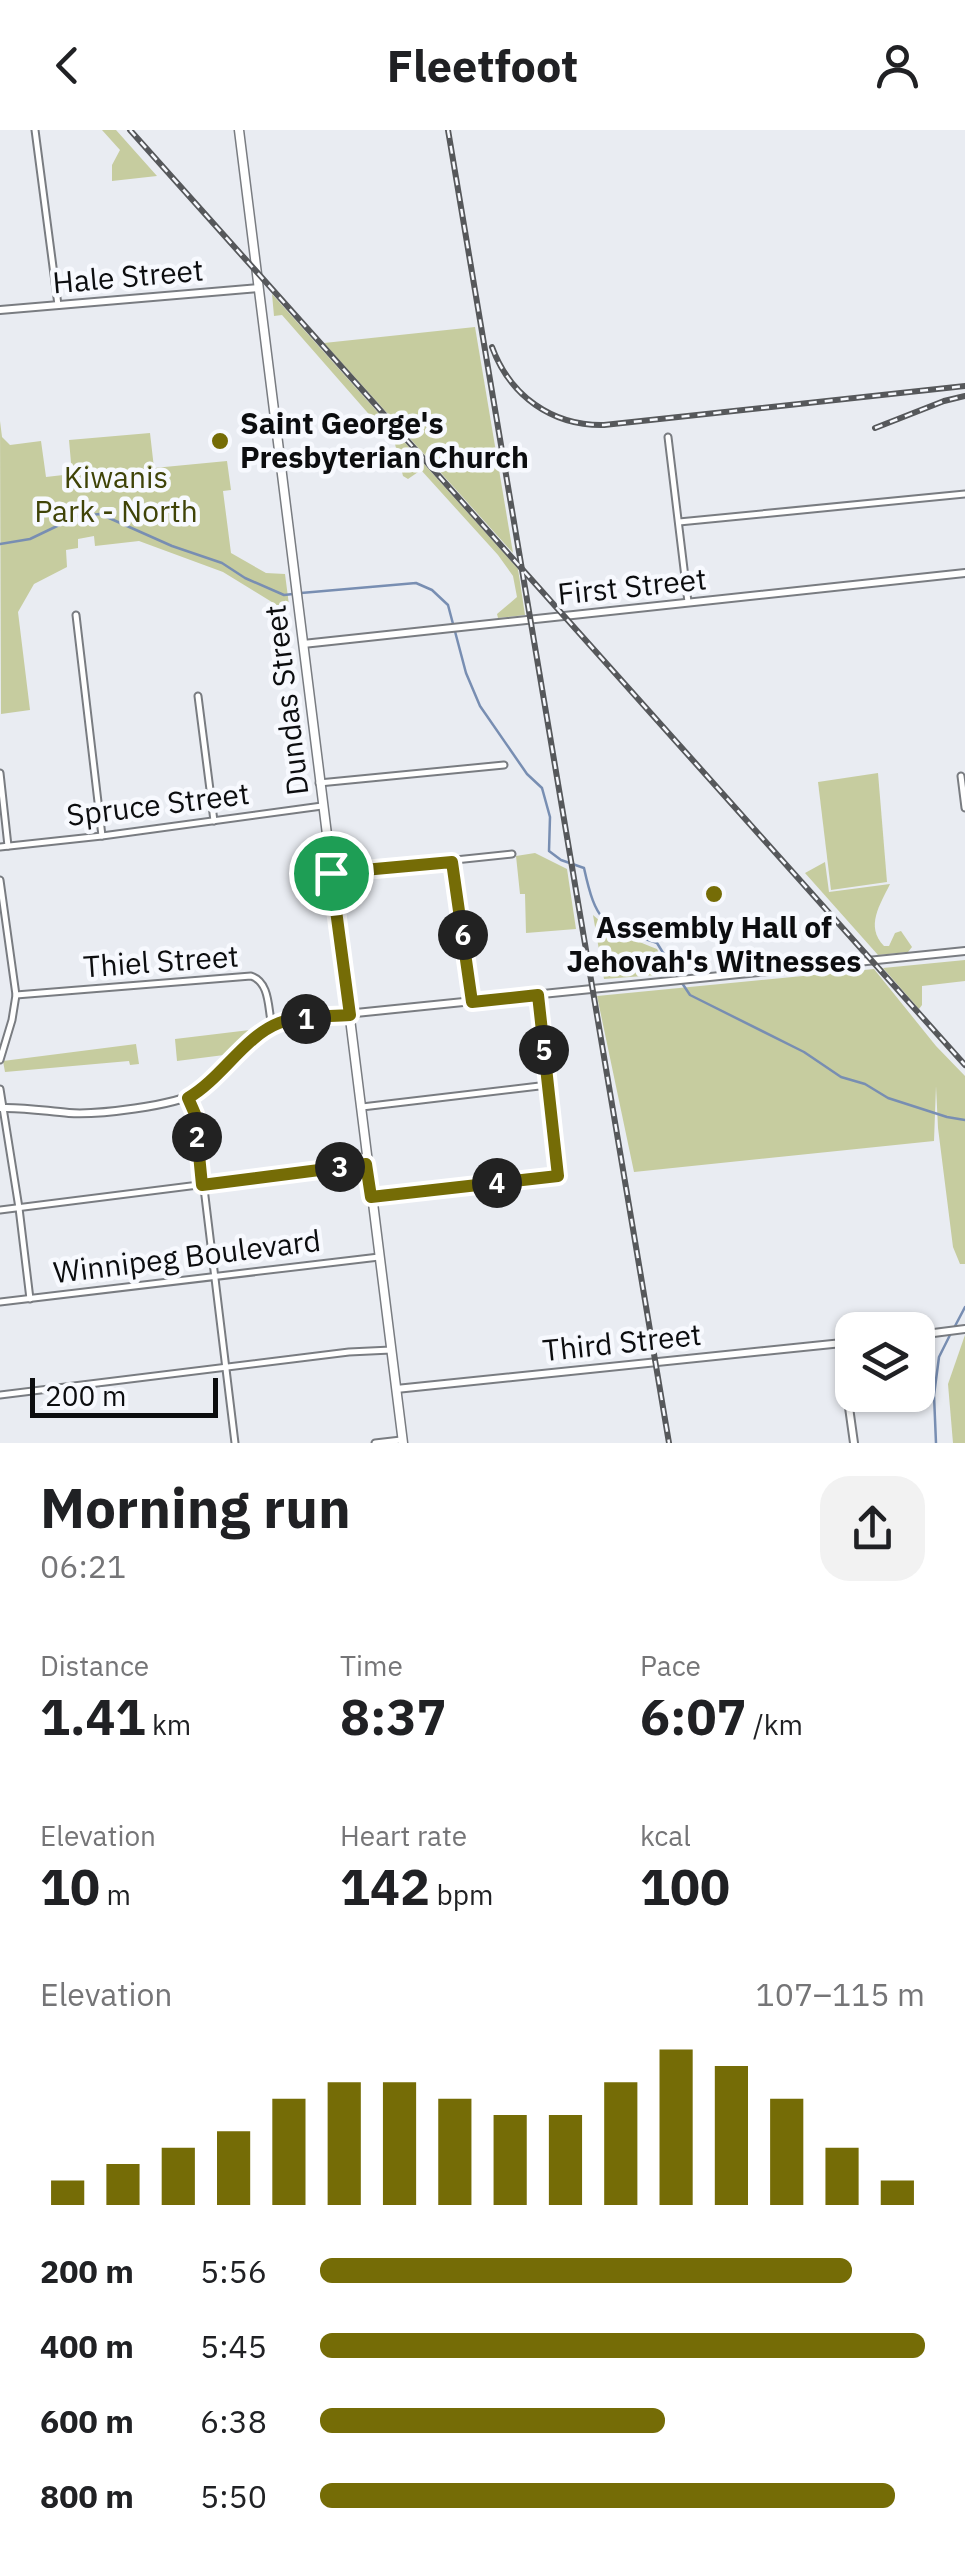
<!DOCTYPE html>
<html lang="en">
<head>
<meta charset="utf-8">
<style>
  :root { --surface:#fff; --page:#f2f2f2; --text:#202124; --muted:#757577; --accent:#756c06 }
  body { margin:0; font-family:"IBM Plex Sans",sans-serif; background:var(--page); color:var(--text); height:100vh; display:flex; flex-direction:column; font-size:38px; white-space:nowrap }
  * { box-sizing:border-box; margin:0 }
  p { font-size:32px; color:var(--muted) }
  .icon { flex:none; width:55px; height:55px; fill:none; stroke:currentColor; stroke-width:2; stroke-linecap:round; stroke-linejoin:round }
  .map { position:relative; height:1313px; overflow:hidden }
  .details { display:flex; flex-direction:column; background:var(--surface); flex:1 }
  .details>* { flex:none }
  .fabs { position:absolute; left:835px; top:1182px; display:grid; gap:20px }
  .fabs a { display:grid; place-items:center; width:100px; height:100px; border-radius:20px; background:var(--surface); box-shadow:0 2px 8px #0004; font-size:50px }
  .scale { position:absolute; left:30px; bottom:25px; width:188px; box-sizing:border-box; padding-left:10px; border:5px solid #0c0d0f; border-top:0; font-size:28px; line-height:35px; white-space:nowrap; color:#0c0d0f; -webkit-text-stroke:8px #f7f9fe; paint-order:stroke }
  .pin { position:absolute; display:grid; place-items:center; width:85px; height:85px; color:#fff; margin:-42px; border:5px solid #fff; border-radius:50%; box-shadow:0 2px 10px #0007 }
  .km { position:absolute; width:50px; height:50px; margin:-25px; border-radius:50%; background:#222; color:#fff; font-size:28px; line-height:50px; text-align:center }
  .round { display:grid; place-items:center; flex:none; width:105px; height:105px; border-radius:30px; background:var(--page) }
  .headline { display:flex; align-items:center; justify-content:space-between; height:170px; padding:0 40px }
  h1 { font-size:55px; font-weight:700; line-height:75px }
  .figures { display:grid; grid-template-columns:repeat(3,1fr); gap:15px; height:170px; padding:10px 40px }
  .figures div { display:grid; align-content:center }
  .figures b { font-size:50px; font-weight:700 }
  .figures small { font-size:28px; font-weight:400 }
  .figures p { font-size:28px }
  .chart { height:280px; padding:20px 40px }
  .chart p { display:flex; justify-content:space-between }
  .chart svg { width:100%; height:180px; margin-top:10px; stroke:var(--accent); stroke-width:6 }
  ul { padding:0 40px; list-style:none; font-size:32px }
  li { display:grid; grid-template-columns:160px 120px 1fr; align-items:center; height:75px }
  li i { height:25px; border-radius:12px; background:var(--accent) }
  header { display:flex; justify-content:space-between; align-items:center; height:130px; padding:0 40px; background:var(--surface); font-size:45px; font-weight:700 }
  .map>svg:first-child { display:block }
  .green { fill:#c6cc9f }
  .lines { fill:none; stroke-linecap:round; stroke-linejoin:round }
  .stream { stroke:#788eb2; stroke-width:2.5 }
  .minor-casing { stroke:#797c81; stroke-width:9 }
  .tertiary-casing { stroke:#797c81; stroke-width:10 }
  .secondary-casing { stroke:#797c81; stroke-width:11 }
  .minor { stroke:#fff; stroke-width:5 }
  .tertiary { stroke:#fff; stroke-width:6 }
  .secondary { stroke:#fff; stroke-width:8 }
  .rail-casing { stroke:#56585b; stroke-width:6 }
  .rail { stroke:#f7f9fe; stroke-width:2.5; stroke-dasharray:8; stroke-linecap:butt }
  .route-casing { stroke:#fff; stroke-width:20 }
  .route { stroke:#756c06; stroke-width:12 }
  .poi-dot { fill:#756c06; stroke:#f7f9fe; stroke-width:4 }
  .labels { text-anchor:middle; stroke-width:9; stroke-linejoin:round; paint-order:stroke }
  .street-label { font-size:30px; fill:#0c0d0f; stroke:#f7f9fe }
  .poi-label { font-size:30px; font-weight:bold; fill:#0c0d0f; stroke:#f7f9fe; text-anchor:start }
  .park-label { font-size:30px; fill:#3f4307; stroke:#f7f9fe }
</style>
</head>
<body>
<header><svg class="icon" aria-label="back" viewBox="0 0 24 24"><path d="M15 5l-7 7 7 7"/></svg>Fleetfoot<svg class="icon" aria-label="person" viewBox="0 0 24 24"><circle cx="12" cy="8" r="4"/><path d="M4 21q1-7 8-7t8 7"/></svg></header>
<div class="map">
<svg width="965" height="1313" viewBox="0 0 965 1313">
  <rect width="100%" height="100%" fill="#e9ecf2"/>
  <g class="green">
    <polygon points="102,0 116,0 157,46 112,51 112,35 120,20"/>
    <polygon points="272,164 518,439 525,485 498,488 497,484 517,467 513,446 498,425 421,340 408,349 403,346 395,314 282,185 274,186"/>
    <polygon points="475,197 513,423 324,213"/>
    <polygon points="0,291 2,307 10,315 41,311 46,347 72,344 69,310 150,303 154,338 227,331 231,360 223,361 231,423 266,443 285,444 289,475 280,477 223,442 139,411 95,416 94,406 78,409 78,418 66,420 67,437 34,454 18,482 30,580 1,584"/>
    <polygon points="878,643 887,752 831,760 818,652"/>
    <polygon points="535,723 567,739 576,799 526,803 525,764 520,764 516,726"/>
    <path d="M825 732 829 762 890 754C880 775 865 796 884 816H889L895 803 901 801 912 817 908 822 878 825 805 743Z"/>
    <path d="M593 785C613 803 633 809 657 819L669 844 604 849Z"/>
    <polygon points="965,830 965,851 922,856 922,875 919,879 883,838"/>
    <polygon points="874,839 936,916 965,946 965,1134 960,1134 953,1117 938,998 936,956 934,1011 634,1042 597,866"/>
    <polygon points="259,899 232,924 177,931 175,909"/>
    <polygon points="136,914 139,934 130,935 129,931 5,942 3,931"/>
    <polygon points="965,1205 965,1313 953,1313 948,1254"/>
  </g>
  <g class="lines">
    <g class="stream">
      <polyline points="0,414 30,409 78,386 100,384 172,416 222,433 245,448 284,465 293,464"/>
      <path d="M301 463 416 453 432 460 448 475 466 543 480 576 527 644 542 658 550 687 549 721 561 730 584 738C597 797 604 795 657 813L678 847"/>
      <polyline points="682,853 690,865 804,922 841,947 865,954 888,968 947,987 965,990"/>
      <polyline points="954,1198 965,1177"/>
      <polyline points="936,1313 934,1265 939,1227 950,1205"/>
    </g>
    <g class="minor-casing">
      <g id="minor">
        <polyline points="35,0 58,175"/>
        <polyline points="668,307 688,472"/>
        <polyline points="679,392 965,364"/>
        <polyline points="76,485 102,706"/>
        <polyline points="198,566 214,691"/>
        <polyline points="0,643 8,716"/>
        <polyline points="961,646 965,678"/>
        <polyline points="319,653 504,635"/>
        <polyline points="0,717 102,706 322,676"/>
        <polyline points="452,732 472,871"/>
        <polyline points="331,743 512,724"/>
        <polyline points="0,750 16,865 12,890 0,930"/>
        <path d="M16 865 251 846C269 852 268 875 271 891L274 895"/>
        <polyline points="0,959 19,1078 30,1169"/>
        <polyline points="188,968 195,984 235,1313"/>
        <polyline points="362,977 548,955"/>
        <polyline points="373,1067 557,1046 538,865"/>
        <polyline points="0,1080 366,1034"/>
        <polyline points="0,1172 379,1127"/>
        <polyline points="0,1265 349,1222 391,1220"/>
        <polyline points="375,1313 401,1310"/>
      </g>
    </g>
    <g class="tertiary-casing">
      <g id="tertiary">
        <polyline points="0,180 259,158"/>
        <polyline points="303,514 965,443"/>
        <path d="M0 978C24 977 45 981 69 983 95 985 176 976 197 962 230 942 249 904 287 890L965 821"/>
        <polyline points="918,1205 965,1199"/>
        <polyline points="840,1213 854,1313"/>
        <polyline points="396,1259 852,1212"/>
      </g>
    </g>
    <g class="secondary-casing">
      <polyline id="secondary" points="239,0 403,1313"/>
    </g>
    <use href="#minor" class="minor"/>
    <use href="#tertiary" class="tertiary"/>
    <use href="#secondary" class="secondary"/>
    <g class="rail-casing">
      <g id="rail">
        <polyline points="130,0 965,935"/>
        <polyline points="448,0 669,1313"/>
        <path d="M492 217C510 266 552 296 604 295L965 256"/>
        <polyline points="875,298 944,271 965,266"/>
      </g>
    </g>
    <use href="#rail" class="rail"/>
  </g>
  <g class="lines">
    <g class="route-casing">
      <path id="route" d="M452 732 472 872 538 865 558 1046 371 1067 366 1034 202 1055 195 984 188 968C221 949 245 906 279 893 300 885 328 887 350 885L331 743Z"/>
    </g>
    <use href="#route" class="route"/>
  </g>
  <g class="poi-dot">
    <circle cx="220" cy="311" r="10"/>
    <circle cx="714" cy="764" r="10"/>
  </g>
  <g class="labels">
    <g class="street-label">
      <text transform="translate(128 147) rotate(-5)" y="10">Hale Street</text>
      <text transform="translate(632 457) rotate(-6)" y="10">First Street</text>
      <text transform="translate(287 570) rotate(-97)" y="10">Dundas Street</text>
      <text transform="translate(158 675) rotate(-7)" y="10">Spruce Street</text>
      <text transform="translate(161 832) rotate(-4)" y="10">Thiel Street</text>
      <text transform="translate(187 1127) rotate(-7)" y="10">Winnipeg Boulevard</text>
      <text transform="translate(622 1213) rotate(-6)" y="10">Third Street</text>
    </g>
    <g class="poi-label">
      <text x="240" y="304">Saint George's<tspan x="240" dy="34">Presbyterian Church</tspan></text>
      <text x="714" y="808" text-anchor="middle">Assembly Hall of<tspan x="714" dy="34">Jehovah's Witnesses</tspan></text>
    </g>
    <g class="park-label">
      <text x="116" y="358">Kiwanis<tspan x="116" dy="34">Park - North</tspan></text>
    </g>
  </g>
</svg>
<div class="fabs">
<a><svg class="icon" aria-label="layers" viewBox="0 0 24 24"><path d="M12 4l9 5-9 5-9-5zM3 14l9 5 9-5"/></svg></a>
</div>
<div class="scale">200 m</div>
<div class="pin" style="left:331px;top:743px;background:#1e9e55"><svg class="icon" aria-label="arrive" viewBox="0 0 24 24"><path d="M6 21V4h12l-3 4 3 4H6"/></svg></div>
<b class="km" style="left:306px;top:889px">1</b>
<b class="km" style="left:197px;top:1007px">2</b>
<b class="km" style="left:340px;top:1037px">3</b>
<b class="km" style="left:497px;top:1053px">4</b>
<b class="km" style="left:544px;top:920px">5</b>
<b class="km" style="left:463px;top:805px">6</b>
</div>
<section class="details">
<div class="headline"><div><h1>Morning run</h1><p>06:21</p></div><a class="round"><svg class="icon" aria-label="share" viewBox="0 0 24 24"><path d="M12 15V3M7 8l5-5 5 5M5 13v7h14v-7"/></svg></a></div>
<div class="figures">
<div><p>Distance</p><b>1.41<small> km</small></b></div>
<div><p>Time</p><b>8:37</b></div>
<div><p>Pace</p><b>6:07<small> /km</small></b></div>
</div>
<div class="figures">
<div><p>Elevation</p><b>10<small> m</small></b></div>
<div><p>Heart rate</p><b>142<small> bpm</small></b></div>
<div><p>kcal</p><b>100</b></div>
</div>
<div class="chart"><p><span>Elevation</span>107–115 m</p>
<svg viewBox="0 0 160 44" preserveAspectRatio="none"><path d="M5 44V38M15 44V34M25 44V30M35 44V26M45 44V18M55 44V14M65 44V14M75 44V18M85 44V22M95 44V22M105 44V14M115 44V6M125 44V10M135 44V18M145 44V30M155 44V38"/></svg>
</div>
<ul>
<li><b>200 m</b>5:56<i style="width:88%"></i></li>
<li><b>400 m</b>5:45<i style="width:100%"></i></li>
<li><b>600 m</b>6:38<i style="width:57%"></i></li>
<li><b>800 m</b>5:50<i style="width:95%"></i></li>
</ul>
</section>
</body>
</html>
